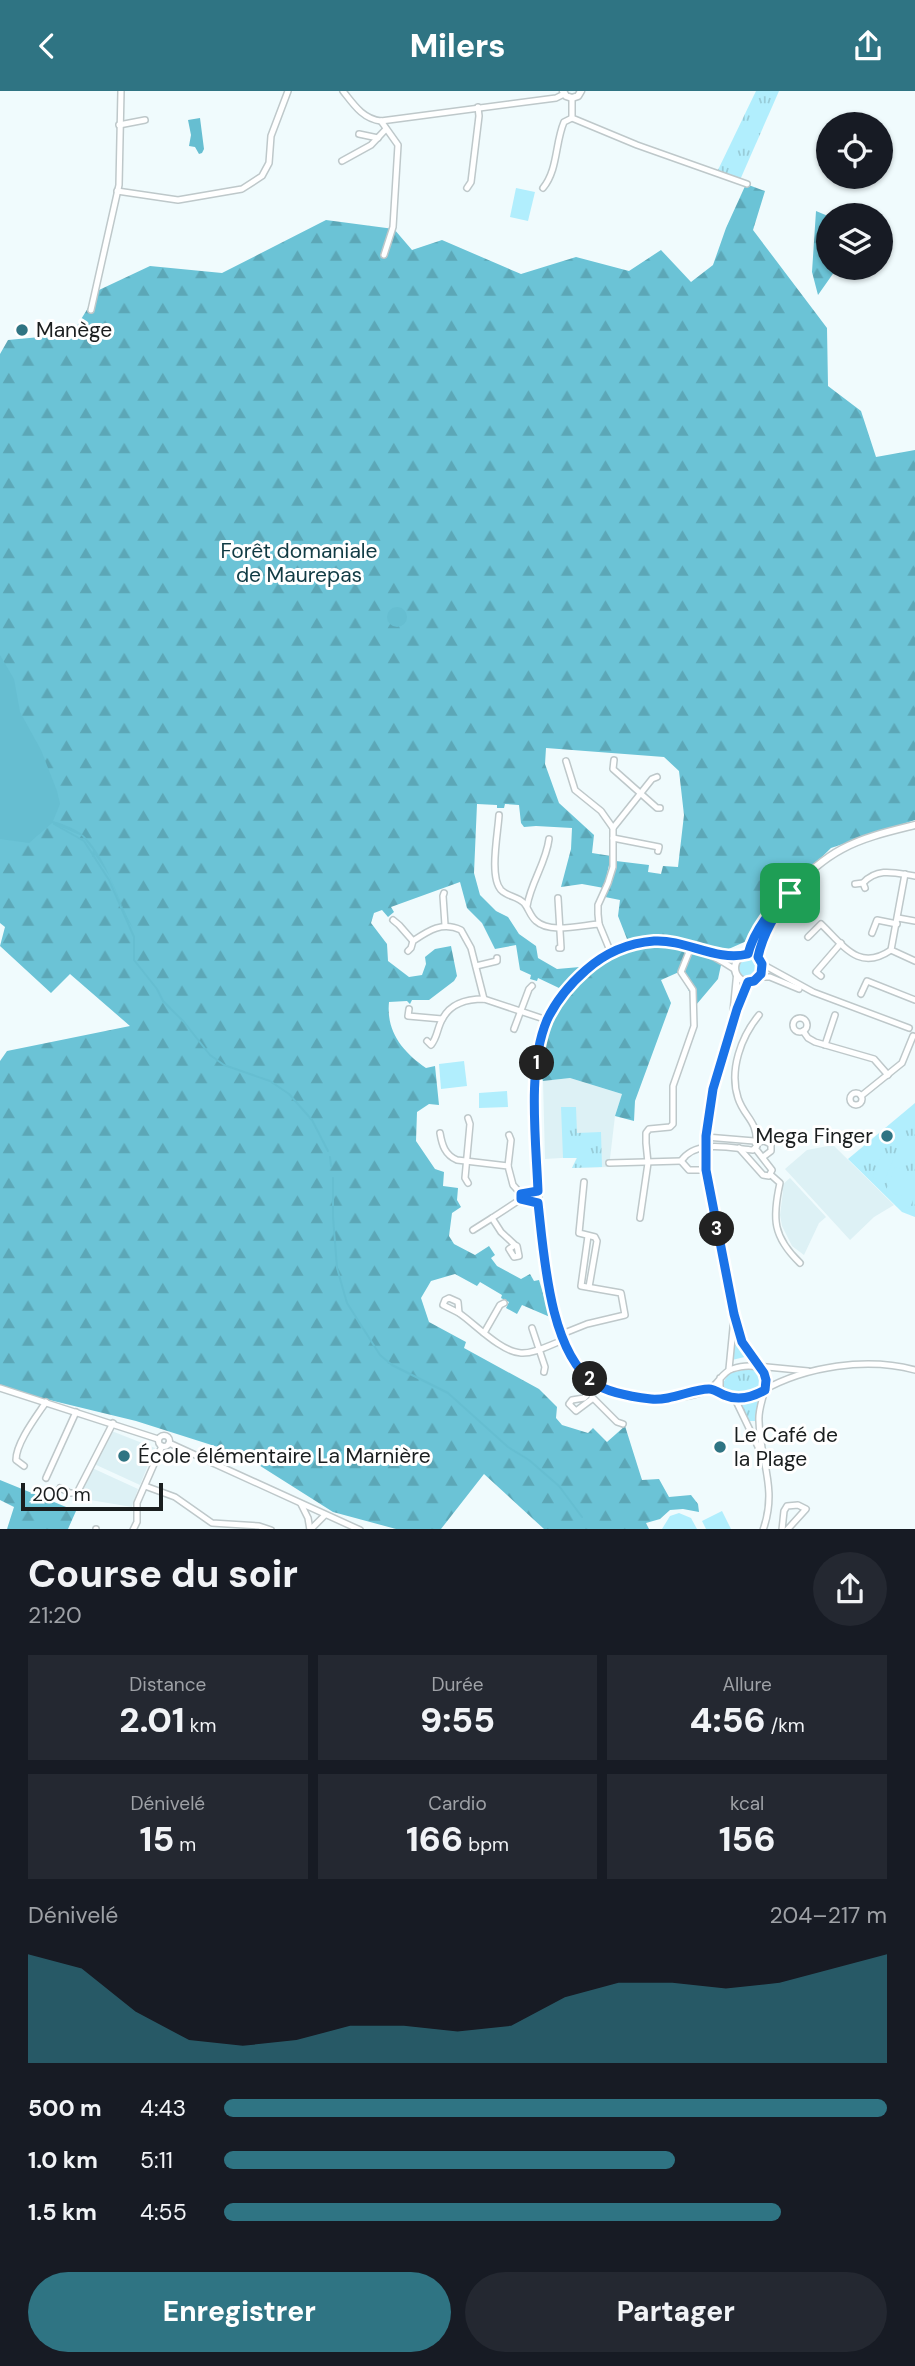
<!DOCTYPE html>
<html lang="fr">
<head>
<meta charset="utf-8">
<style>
  :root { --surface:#171b24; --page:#242831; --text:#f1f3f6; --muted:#9ea1a6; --accent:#2f7483 }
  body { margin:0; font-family:"DM Sans",sans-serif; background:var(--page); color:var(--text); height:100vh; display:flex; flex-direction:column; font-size:26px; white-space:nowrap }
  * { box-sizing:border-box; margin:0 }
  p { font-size:23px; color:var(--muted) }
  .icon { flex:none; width:38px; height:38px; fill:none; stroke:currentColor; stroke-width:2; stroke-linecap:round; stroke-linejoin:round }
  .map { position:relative; height:1438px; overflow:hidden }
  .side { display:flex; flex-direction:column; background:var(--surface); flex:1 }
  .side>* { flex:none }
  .fabs { position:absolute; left:816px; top:21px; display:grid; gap:14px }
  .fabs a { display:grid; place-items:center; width:77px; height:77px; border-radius:50%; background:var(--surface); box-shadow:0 2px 5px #0004; font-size:35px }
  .scale { position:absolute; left:21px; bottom:18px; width:142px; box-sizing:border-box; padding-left:7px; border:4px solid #1a1e1f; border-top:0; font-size:19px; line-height:24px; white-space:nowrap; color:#1a1e1f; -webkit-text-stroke:5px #fff; paint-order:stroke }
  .pin { position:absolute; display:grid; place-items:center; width:60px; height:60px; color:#fff; margin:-30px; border-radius:14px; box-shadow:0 4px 10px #0006 }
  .km { position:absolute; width:35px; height:35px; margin:-18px; border-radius:50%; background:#222; color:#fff; font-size:19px; line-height:35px; text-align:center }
  .round { display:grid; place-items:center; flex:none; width:74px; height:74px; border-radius:37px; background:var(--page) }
  .headline { display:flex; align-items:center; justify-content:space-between; height:119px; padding:0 28px }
  h1 { font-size:38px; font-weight:800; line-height:52px }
  .stats { display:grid; grid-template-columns:repeat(3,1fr); gap:10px; height:119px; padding:7px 28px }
  .stats div { display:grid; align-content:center; border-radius:0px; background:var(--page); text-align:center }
  .stats b { font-size:35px; font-weight:800 }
  .stats small { font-size:19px; font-weight:400 }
  .stats p { font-size:19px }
  .chart { height:196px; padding:14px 28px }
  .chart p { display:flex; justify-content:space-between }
  .chart svg { width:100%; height:126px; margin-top:7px; fill:var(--accent); opacity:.7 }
  .cta { display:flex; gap:14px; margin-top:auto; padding:14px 28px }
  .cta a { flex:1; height:80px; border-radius:42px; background:var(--accent); color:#fff; font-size:28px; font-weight:800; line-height:80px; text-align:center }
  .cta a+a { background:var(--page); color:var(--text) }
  ul { padding:0 28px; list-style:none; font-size:23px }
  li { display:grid; grid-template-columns:112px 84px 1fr; align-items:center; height:52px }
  li i { height:18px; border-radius:9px; background:var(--accent) }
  header { display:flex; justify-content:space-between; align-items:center; height:91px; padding:0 28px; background:var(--accent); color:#fff; font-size:32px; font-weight:800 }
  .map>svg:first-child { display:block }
  .built { fill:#ddf1f5 }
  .grass { fill:url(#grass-tufts) }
  .forest { fill:url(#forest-firs) }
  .garden { fill:#b1eefd }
  .water { fill:#66bed1 }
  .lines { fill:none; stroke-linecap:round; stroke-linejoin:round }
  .stream { stroke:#66bed1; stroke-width:2 }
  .minor-casing { stroke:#bec8ca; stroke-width:8 }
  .tertiary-casing { stroke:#bec8ca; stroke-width:9 }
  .minor { stroke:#fff; stroke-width:5 }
  .tertiary { stroke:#fff; stroke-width:6 }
  .route-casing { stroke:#fff; stroke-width:14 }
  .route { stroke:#1a73e8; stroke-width:9 }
  .poi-dot { fill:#2f7483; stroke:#fff; stroke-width:2.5 }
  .labels { text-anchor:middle; stroke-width:6; stroke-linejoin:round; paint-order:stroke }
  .poi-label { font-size:21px; fill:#1a1e1f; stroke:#fff; text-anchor:start }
  .park-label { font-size:21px; fill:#113b44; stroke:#fff }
</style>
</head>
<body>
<header><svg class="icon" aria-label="back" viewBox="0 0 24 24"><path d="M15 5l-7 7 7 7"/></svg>Milers<svg class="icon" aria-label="share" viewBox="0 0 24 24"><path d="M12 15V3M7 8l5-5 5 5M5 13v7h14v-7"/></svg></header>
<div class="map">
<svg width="915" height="1439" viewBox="0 0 915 1439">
  <defs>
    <pattern id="grass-tufts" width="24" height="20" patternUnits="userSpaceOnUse" patternTransform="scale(1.75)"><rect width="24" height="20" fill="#b1eefd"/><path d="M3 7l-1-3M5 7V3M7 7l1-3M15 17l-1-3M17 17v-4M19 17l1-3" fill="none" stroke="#98ccd8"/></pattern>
    <pattern id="forest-firs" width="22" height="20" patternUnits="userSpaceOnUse" patternTransform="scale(1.75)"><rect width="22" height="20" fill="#6bc3d6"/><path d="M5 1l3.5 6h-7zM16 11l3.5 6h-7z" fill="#5ca7b7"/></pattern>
  </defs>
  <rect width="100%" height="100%" fill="#f0fbfd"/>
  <g class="built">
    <polygon points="570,987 622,1003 615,1025 609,1076 572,1077 577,1066 545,1068 543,990"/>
    <polygon points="833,1054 894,1114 874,1126 850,1149 785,1078 807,1059"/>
    <polygon points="790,1087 826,1126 819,1132 804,1164 792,1155 782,1135 780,1124 783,1100 780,1096"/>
    <polygon points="109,1339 155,1357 140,1394 92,1372"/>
    <polygon points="90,1376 138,1398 132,1416 78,1407"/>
  </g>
  <g class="grass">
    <polygon points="756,0 779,0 740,89 717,81"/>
    <circle cx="748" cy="877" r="10"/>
    <polygon points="915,1012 915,1126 902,1121 848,1068"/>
    <polygon points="561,1016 576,1016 577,1042 601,1041 602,1076 572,1077 577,1067 563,1067"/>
    <polygon points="735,1234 749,1265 732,1269"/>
    <path d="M753 1277C764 1281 767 1290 759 1299L738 1305 726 1301 723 1292 729 1282Z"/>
    <polygon points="761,1304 756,1330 749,1330 739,1310"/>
  </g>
  <g class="forest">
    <path d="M746 93 765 100 753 139 827 237 828 295 861 320 876 366 915 359V729L831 757 767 820 749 849 724 860 718 888 696 914 679 881 661 889 671 912 635 1010 634 1030 615 1025 622 1003 570 987 543 990 538 978 549 930 571 895 623 856 627 848 618 825 620 809 605 806 616 770 649 774 648 781 661 783 663 775 678 776 684 724 679 680 664 666 546 657 545 673 559 712 594 744 592 762 611 765 604 797 582 793 561 796 571 758 572 737 536 735 524 736 521 732 519 714 505 713 504 717H497V714L477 713 474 782 480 804 496 820 508 826 519 843 536 855 538 867 557 878 580 876 559 897 538 887 537 890 530 888 531 884 520 879 516 854 495 858 482 832 467 817 460 791 391 816 394 821 388 826 382 819 374 822 371 832 387 853 388 870 409 886 422 884 426 873 425 866 435 858 451 855 457 885 454 890 429 909H412L410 913 407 910 389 911C386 941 403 961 426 977L435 975 439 1014 429 1013 417 1021 416 1050 435 1078 444 1081 443 1095 458 1097 457 1109 461 1116 452 1122 449 1145 454 1153 475 1164 489 1155 495 1164 491 1167 497 1175 521 1188 530 1183 534 1190 539 1189 550 1226 522 1214 517 1223 506 1217 509 1211 501 1207 502 1204 480 1191 477 1195 455 1183 431 1190 421 1207 429 1231 466 1251 464 1257 539 1298 557 1316 556 1327 562 1334 588 1342 593 1337 607 1351 625 1335 642 1389 659 1388 669 1406 691 1404 698 1413 699 1421 683 1418 670 1419 660 1428 646 1432 649 1438H544L484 1383 441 1438H396L333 1421 243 1364 136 1330 0 1297V970L7 960 130 935 70 883 51 902 0 855 5 836 0 832V263L8 249 72 243 99 199 150 175 222 182 326 129 394 138 412 159 442 149 521 183 576 166 629 180 661 159 691 191 713 174 726 137Z"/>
    <polygon points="816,120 828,125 828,177 837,177 818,204 812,181"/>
    <polygon points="0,1389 76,1420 68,1438 7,1438 14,1416 0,1409"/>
  </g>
  <g class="garden">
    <polygon points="516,97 535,101 528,130 510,126"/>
    <polygon points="464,970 467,995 441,998 439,973"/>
    <polygon points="507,1000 508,1016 479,1017 479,1002"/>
    <polygon points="882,1062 894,1067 884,1091 872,1086"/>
    <polygon points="895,1076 906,1080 897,1104 886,1099"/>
    <polygon points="908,1088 915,1092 915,1104 910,1117 899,1112"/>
    <polygon points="722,1420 731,1438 706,1438 702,1430"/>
    <polygon points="679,1422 691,1427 697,1438 662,1438 670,1425"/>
  </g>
  <g class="water">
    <polygon points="200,27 204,58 202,62 199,63 195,56 189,55 191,44 188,29"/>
    <circle cx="397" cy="526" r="10"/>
    <path d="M0 564 14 588 20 621 41 659 57 700 60 713 53 730C63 733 80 739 87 748 109 773 117 808 133 837L128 830 109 784 95 764 92 766 93 759 82 745 52 732 29 752 0 748Z"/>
  </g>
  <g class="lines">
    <g class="stream">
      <polyline points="54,733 84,750 109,789 134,846 134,869 157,898 163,910 184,931 210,964 224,974 270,990 289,1003 312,1029 328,1060"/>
      <polyline points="330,1066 331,1075"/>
      <polyline points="333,1087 333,1126 337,1177 347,1212 380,1264 392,1274 448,1302 508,1356 529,1369 559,1395 582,1426"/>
    </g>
    <g class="minor-casing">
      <g id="minor">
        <path d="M343 0C354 14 363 28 381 30L556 7 564 3"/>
        <polyline points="572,7 572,27 637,54 747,93"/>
        <polyline points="381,30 398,54 393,136 384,164"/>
        <polyline points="119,34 145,29"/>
        <polyline points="359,43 378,47"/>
        <polyline points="342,70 371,54 386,38"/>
        <polyline points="467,97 471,91 479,25 478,16"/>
        <path d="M543 97C558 79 555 52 564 31L572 27"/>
        <polyline points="117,100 178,109 242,98 262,85 269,72 271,45 288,0"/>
        <polyline points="91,219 119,94 121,0"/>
        <polyline points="614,669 613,678 657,717 660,717"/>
        <polyline points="566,670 575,699 601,720 613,737 613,776 608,792 598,814 598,823 599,833 611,862"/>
        <path d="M499 724C498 742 489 786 501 799 508 806 517 805 524 812 529 818 530 825 536 830 550 843 582 834 599 833"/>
        <polyline points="613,737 652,688 657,686"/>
        <polyline points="613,747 659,756 658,760"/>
        <polyline points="905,783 891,859 915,870"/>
        <path d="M863 792C878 776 895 782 915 785"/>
        <polyline points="855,793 863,792 865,797"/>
        <polyline points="444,802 443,805 445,834"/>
        <polyline points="558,807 561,857 559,857"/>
        <path d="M527 815C531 791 546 772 549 748"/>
        <polyline points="898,827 915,830"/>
        <polyline points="393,829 399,834 413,850"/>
        <polyline points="872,842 877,829 897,833"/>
        <path d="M808 846 821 833C844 855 859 881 891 859"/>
        <path d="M408 860 411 857 413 850C428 840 442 830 461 839L471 857 484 908"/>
        <polyline points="706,860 741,865"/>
        <polyline points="762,873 813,901 909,937"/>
        <polyline points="476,875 497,870 497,867"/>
        <polyline points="821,885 816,881 841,852"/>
        <polyline points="760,886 770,886 799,898"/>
        <polyline points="861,903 867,890 915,909"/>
        <polyline points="409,918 408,925 442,928"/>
        <path d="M759 924C741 946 729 979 738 1007 744 1026 758 1030 756 1052L764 1050 771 1053V1060L763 1066"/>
        <circle cx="800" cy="934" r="7"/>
        <path d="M732 937C716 984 704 1029 706 1079L734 1223 742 1251 759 1275"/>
        <polyline points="514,938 529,898 532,895"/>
        <polyline points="803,940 808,947 815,951 874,968 888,984"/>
        <path d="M427 950 431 954C438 946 437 936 443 927 451 912 469 908 484 908L547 929"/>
        <polyline points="825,954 835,924"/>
        <circle cx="856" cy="1008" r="6"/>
        <polyline points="861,1005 902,972 913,945"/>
        <path d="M440 1042C442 1054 445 1064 457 1069L508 1075 513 1094 521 1103V1108"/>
        <polyline points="739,1057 763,1084 769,1085 772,1079 755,1057"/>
        <path d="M681 1070C696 1048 730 1057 753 1059L757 1055 754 1050 706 1046"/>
        <polyline points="681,1070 689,1079 706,1079"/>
        <polyline points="609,1072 681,1070"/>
        <polyline points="508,1075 511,1049 509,1044"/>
        <path d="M771 1084 780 1092C772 1128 773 1146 800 1172"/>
        <polyline points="584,1091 579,1142 595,1146 597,1150 589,1196"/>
        <polyline points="468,1092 465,1087 470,1033 468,1027"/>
        <polyline points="640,1127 648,1072 646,1052 646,1042 649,1038 670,1036 673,1033 673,995 694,935 693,899 681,881 691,856"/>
        <polyline points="473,1139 492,1127"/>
        <polyline points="515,1154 517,1155 519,1165 514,1166 509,1158 515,1154 501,1141 492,1127 521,1108"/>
        <polygon points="449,1207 458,1211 459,1222 443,1214 445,1209"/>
        <path d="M459 1222C475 1233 501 1261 521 1262 535 1263 551 1253 564 1249"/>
        <polyline points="532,1237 545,1276 544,1281"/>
        <polyline points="484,1242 500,1214 504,1212"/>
        <polyline points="562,1243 587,1233 625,1224 621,1202 581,1195 588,1145"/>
        <polyline points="758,1275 808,1280"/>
        <polyline points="729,1278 734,1227"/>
        <path d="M720 1287V1296L724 1304C736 1310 768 1309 766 1289 765 1271 744 1274 732 1278 722 1281 718 1294 708 1299 681 1312 620 1309 595 1293 580 1283 571 1267 565 1250 539 1187 538 1114 537 1047 536 1008 533 969 546 931 558 900 589 871 620 858 660 841 700 855 734 878"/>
        <polyline points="0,1297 158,1348"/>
        <path d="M762 1300C806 1275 867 1266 915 1279"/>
        <polyline points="592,1306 617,1331 623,1333"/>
        <polyline points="592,1308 576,1320 569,1313 572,1309 584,1307 592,1299"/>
        <polyline points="735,1308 761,1362"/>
        <circle cx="164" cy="1350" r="5.5"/>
        <polyline points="169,1352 360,1439"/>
        <path d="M24 1375 16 1369C16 1352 36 1326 46 1311"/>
        <polyline points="46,1387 76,1321"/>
        <polyline points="145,1395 175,1406 212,1432 259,1435 271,1439"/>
        <polyline points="60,1397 70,1402 77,1402 113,1332"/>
        <polyline points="301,1413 308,1427 310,1439"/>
        <polyline points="96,1439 96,1438"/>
        <polyline points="133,1439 137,1431 137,1412 162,1355"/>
        <polyline points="310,1439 325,1424"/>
        <path d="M763 1439C778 1397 760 1370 759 1330 758 1319 763 1308 765 1297"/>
        <polyline points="782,1439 784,1420 787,1415 798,1414 806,1418 787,1439"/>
      </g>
    </g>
    <g class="tertiary-casing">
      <g id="tertiary">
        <polyline points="563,0 566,5 572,7 578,5 581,0"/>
        <circle cx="749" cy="877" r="14"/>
        <path d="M748 863C758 828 810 775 842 758 864 746 891 740 915 734"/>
        <polyline points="758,866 763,848 779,818"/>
        <polyline points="735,925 748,891"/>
        <polyline points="732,937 737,885"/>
      </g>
    </g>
    <use href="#minor" class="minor"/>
    <use href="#tertiary" class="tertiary"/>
  </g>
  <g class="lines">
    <g class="route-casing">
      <path id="route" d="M790 802C776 822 763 842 758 866L762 873 761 883 754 890 748 891 737 918 713 998 706 1045V1079L734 1223 742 1251 764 1282 766 1289 765 1299C751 1307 738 1310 724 1304 720 1302 713 1298 709 1298 692 1298 671 1310 651 1308 634 1306 608 1302 594 1292 549 1260 544 1163 538 1112L521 1108V1103L538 1100C536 1049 527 976 547 929 556 910 570 893 586 879 605 862 628 852 654 850 686 848 716 871 748 863 754 840 772 816 790 802Z"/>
    </g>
    <use href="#route" class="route"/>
  </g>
  <g class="poi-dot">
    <circle cx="22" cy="239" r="7"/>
    <circle cx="887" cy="1045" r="7"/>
    <circle cx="720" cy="1356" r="7"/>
    <circle cx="124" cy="1365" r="7"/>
  </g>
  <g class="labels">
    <g class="poi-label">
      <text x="36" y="246">Manège</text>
      <text x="873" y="1052" text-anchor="end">Mega Finger</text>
      <text x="734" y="1351">Le Café de<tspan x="734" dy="24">la Plage</tspan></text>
      <text x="138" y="1372">École élémentaire La Marnière</text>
    </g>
    <g class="park-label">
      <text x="299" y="467">Forêt domaniale<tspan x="299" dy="24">de Maurepas</tspan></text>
    </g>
  </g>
</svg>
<div class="fabs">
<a><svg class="icon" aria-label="locate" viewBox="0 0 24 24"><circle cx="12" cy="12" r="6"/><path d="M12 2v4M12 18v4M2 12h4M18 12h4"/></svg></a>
<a><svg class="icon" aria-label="layers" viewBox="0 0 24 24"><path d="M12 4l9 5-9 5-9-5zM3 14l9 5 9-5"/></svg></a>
</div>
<div class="scale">200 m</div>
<div class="pin" style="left:790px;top:802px;background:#1e9e55"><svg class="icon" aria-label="arrive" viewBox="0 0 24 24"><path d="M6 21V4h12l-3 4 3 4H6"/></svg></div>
<b class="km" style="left:537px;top:972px">1</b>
<b class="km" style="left:590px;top:1288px">2</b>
<b class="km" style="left:717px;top:1138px">3</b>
</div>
<section class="side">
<div class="headline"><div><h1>Course du soir</h1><p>21:20</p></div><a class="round"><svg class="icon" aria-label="share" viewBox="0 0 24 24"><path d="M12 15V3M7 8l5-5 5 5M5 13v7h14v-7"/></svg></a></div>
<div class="stats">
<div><p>Distance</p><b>2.01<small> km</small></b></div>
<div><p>Durée</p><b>9:55</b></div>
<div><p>Allure</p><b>4:56<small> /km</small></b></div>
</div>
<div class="stats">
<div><p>Dénivelé</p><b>15<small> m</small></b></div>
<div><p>Cardio</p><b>166<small> bpm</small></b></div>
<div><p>kcal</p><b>156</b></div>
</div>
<div class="chart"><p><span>Dénivelé</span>204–217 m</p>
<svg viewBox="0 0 160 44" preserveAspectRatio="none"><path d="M0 44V6L10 11L20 26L30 36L40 38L50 36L60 31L70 31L80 33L90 31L100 21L110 16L120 16L130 18L140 16L150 11L160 6V44z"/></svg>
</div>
<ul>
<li><b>500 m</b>4:43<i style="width:100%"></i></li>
<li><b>1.0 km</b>5:11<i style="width:68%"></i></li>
<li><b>1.5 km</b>4:55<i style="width:84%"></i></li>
</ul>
<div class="cta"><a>Enregistrer</a><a>Partager</a></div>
</section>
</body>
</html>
